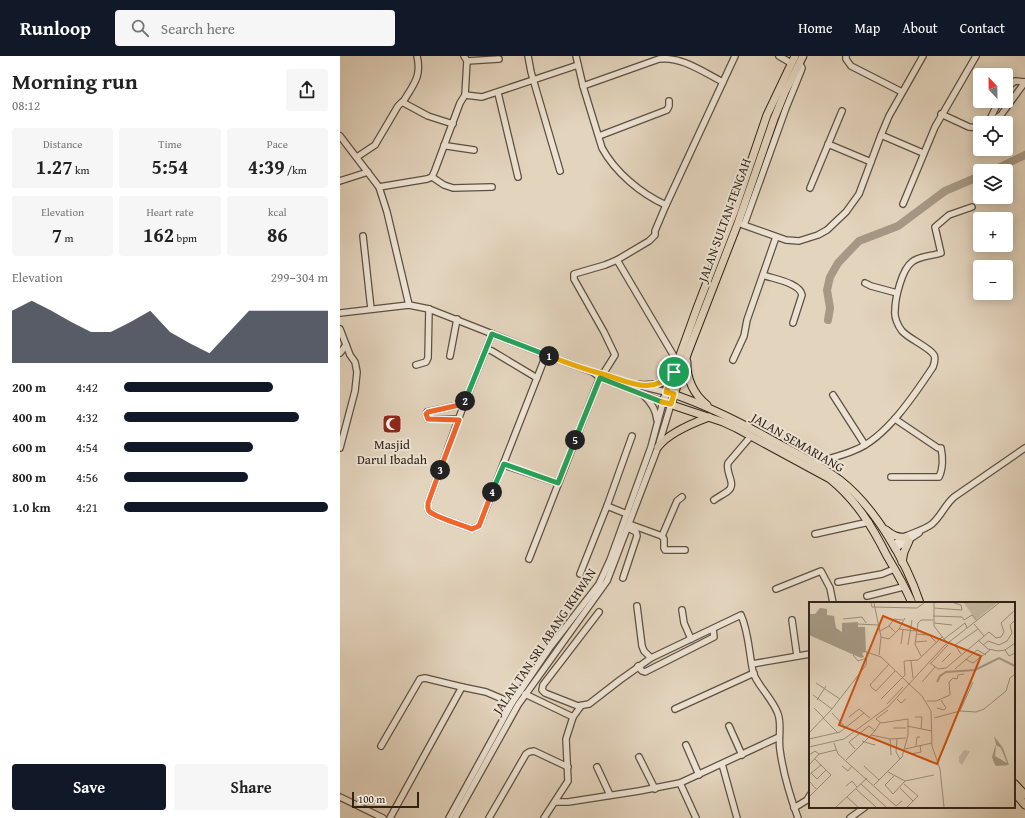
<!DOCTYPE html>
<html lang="en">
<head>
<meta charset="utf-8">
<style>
  :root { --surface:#fff; --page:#f6f6f6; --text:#222; --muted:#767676; --accent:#111827 }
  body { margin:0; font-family:"Gentium Book Plus",serif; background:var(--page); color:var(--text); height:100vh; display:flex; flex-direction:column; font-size:15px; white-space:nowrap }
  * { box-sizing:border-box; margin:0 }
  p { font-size:13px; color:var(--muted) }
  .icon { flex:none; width:22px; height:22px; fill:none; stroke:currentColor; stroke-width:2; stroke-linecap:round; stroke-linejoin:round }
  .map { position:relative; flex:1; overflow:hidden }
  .side { display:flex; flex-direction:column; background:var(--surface); width:340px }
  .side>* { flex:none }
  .needle { width:26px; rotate:338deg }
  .fabs { position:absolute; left:633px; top:12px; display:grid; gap:8px }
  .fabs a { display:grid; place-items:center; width:40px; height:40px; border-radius:4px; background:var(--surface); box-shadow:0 2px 10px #0003; font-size:20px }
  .scale { position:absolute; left:12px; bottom:10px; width:67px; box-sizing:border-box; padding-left:4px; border:2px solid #302417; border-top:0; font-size:11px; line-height:14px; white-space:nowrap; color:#302417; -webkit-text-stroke:3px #ede3d4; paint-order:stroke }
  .pin { position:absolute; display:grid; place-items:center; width:34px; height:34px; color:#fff; margin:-17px; border:2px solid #fff; border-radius:50%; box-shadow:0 1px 4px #0007 }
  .km { position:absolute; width:20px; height:20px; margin:-10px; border-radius:50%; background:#222; color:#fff; font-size:11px; line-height:20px; text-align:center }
  .round { display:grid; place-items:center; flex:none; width:42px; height:42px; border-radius:4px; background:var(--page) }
  .overview { display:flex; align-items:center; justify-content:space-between; height:68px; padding:0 12px }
  h1 { font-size:22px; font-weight:800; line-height:30px }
  .metrics { display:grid; grid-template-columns:repeat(3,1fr); gap:6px; height:68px; padding:4px 12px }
  .metrics div { display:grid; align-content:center; border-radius:4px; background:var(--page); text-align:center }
  .metrics b { font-size:20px; font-weight:800 }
  .metrics small { font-size:11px; font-weight:400 }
  .metrics p { font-size:11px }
  .chart { height:112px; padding:8px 12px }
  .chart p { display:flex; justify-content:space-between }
  .chart svg { width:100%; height:72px; margin-top:4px; fill:var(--accent); opacity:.7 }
  .primary-button { display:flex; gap:8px; margin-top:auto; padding:8px 12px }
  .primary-button a { flex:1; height:46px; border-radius:4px; background:var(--accent); color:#fff; font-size:16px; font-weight:800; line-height:46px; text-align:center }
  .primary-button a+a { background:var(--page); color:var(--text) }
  ul { padding:0 12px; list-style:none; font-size:13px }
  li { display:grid; grid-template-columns:64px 48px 1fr; align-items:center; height:30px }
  li i { height:10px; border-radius:5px; background:var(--accent) }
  header { display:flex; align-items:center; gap:24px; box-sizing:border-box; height:56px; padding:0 20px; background:var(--accent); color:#fff }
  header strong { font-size:19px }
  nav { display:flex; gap:22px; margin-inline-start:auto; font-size:14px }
  .search { width:280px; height:36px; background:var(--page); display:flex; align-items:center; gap:10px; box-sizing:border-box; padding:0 14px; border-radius:4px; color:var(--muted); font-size:15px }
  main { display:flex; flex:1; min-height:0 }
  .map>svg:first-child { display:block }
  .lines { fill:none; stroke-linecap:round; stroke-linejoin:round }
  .river { stroke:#a69885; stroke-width:8 }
  .minor-casing { stroke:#5d5040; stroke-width:8 }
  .major-casing { stroke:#302417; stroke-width:9 }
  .minor { stroke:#ede3d4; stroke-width:5.5 }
  .major { stroke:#e3d4bd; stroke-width:7 }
  .split-1-casing { stroke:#fff; stroke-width:8 }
  .split-2-casing { stroke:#fff; stroke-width:8 }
  .split-3-casing { stroke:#fff; stroke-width:8 }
  .split-4-casing { stroke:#fff; stroke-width:8 }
  .split-5-casing { stroke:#fff; stroke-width:8 }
  .split-6-casing { stroke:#fff; stroke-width:8 }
  .split-7-casing { stroke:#fff; stroke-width:8 }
  .split-1 { stroke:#f5b400; stroke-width:5 }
  .split-2 { stroke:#22a559; stroke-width:5 }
  .split-3 { stroke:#f0652b; stroke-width:5 }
  .split-4 { stroke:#f0652b; stroke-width:5 }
  .split-5 { stroke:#22a559; stroke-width:5 }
  .split-6 { stroke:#22a559; stroke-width:5 }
  .split-7 { stroke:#f5b400; stroke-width:5 }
  .labels { text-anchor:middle; stroke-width:4; stroke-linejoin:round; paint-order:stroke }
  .street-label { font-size:13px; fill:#302417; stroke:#ede3d4 }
  .poi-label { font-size:13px; fill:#302417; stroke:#ede3d4 }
  .inset-river { fill:none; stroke:#a69885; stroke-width:2 }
  .inset-road { fill:none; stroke:#9b8e7b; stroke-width:1 }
  .view { fill:#cc510e; fill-opacity:0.15; stroke:#cc510e; stroke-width:2 }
  .inset-edge { fill:none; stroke:#302417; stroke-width:2 }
</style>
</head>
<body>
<header>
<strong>Runloop</strong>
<div class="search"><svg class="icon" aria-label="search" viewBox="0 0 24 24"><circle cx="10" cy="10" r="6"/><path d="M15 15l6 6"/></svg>Search here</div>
<nav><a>Home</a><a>Map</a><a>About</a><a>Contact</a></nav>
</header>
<main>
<section class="side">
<div class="overview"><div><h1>Morning run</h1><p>08:12</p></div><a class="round"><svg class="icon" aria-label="share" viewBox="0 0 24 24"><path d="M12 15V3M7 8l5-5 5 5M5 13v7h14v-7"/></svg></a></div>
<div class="metrics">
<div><p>Distance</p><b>1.27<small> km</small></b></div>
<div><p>Time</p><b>5:54</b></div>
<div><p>Pace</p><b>4:39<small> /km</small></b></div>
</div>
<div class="metrics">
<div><p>Elevation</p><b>7<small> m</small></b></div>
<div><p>Heart rate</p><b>162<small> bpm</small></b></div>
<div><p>kcal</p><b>86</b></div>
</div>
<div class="chart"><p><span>Elevation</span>299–304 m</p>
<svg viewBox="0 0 160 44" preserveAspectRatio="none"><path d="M0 44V12L10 6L20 12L30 19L40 25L50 25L60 19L70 12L80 25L90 32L100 38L110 25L120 12L130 12L140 12L150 12L160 12V44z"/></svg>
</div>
<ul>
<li><b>200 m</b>4:42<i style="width:73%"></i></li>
<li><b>400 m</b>4:32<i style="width:86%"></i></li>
<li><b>600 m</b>4:54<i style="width:63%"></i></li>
<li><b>800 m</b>4:56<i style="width:61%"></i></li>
<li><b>1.0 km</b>4:21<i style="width:100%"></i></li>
</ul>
<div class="primary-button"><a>Save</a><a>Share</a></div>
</section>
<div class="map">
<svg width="685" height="762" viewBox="0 0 685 762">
  <rect width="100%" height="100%" fill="#e3d4bd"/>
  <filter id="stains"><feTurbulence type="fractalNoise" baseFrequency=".005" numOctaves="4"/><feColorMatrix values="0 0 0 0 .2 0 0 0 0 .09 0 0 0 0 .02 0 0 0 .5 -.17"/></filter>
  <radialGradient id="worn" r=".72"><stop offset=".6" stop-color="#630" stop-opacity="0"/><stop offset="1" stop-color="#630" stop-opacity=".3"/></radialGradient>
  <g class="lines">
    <g class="river">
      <polyline points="652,115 685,99"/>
      <polyline points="488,264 490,252 487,234 490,221 498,207 519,185 558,170 605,135 640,120"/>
    </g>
    <g class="minor-casing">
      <g id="minor">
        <polyline points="124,0 127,5 125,39"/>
        <polyline points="188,0 191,16 220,115"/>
        <path d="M236 0 243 30 262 92C275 116 301 138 326 149"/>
        <polyline points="439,0 451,7"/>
        <polyline points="506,0 506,3 511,10 562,36"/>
        <polyline points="127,5 159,3"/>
        <path d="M243 30 319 3C341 0 363 16 383 26"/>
        <polyline points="666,32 675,25 685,26"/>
        <polyline points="158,37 178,121"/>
        <path d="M63 46C73 29 82 21 77 0"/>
        <polyline points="601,58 629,71 640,72"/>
        <polyline points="648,67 659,45"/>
        <polyline points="649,67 661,59 685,26"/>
        <polyline points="541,79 583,97"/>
        <polyline points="0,80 39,131 47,156 69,249"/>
        <polyline points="259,80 327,54 329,50 329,45"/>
        <polyline points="488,88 531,106"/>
        <polyline points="104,89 107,90 134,94"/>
        <polyline points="17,101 35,89 58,50 62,46 88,60 113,68"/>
        <polyline points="92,121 104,129 113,132 152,131"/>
        <polyline points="0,125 28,116"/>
        <polyline points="39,131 87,123 92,121 95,114 120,47 125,39 142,41 238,9"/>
        <polyline points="470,132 502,55"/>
        <polyline points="563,148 595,71 636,0"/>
        <polyline points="398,167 446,184 459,185 478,179 487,174 506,156 519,138 541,79 549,60 583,0"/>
        <polyline points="404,169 446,52 461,15 462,12 460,8"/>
        <polyline points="23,180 31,253"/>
        <polyline points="277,204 335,302"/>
        <path d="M423 219C434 223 460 227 462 239L453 267"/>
        <polyline points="525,227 531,230 557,237"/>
        <polyline points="0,257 69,249 89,253 211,301 253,316 262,318 288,327 326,336"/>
        <polyline points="0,273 10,299 15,306 17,316 15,335 0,392"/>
        <path d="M152 278 124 348 88 447C88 451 87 454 90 456 98 462 122 469 132 473L139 470 206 299"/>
        <polyline points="146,293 152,295 197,322"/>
        <polyline points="0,297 6,289"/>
        <polyline points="110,300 117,263"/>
        <polyline points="393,304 404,280 407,264 436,181"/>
        <polyline points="76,309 86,306 88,302 89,253"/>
        <path d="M303 339C311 346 316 354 317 364"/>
        <polyline points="493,339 525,389"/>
        <polyline points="119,363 88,363 86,358 87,356 124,348"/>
        <path d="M473 407C487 403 502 400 515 394 546 382 575 338 593 311 594 308 596 303 594 299 589 291 569 283 562 275 558 270 554 261 555 255 555 242 562 213 572 206 579 200 592 200 601 197L595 171 609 159 632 151"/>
        <polyline points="164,409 218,427"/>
        <path d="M551 421H599C603 413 603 401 601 392H598L555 363"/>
        <path d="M374 444C378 441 384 438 388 435 397 428 385 417 388 407L411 380"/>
        <polyline points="267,450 287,458"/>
        <polyline points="289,468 322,480 337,445 342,441"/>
        <polyline points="475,478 529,466"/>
        <polyline points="322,480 324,483 324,492 325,494 345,494"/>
        <path d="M553 489C557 486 562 483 566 480 575 476 584 474 592 468 602 459 604 450 614 441L685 392"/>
        <polyline points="555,493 579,477"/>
        <polyline points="189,503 258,326 275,299 264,276 234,223 234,218 265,209 277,204 309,185 315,179 315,175 326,149 395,0"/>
        <polyline points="240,518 267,450 292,380"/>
        <polyline points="283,522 297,480 296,476 288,472"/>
        <polyline points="498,526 542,518 554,513"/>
        <polyline points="436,533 481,515 490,532 493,547"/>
        <polyline points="527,540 563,531"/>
        <polyline points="297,550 302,590 304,595 311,602"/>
        <polyline points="342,554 344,567 351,583"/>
        <path d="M259 556 203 629 202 634 205 637 238 650 249 648 280 624 311 602 401 559C409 577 409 597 413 616 416 628 433 643 438 658 442 669 438 682 440 694 443 717 450 740 458 762"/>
        <polyline points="452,564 457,600"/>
        <polyline points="412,608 470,598"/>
        <polyline points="298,610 302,615 305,616 374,581 373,573"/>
        <polyline points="185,638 233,661"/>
        <polyline points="335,653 414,617"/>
        <polyline points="389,670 402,699"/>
        <polyline points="346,689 359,719"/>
        <polyline points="41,690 80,623 85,622 122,631"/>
        <polyline points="299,701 315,733"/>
        <polyline points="382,708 397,762"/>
        <polyline points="257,711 270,739"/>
        <polyline points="340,727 356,762"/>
        <polyline points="0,741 43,762"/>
        <polyline points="215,746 228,746 299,735 340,727 439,681"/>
        <polyline points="454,752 467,744 470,739"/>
        <polyline points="50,762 122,631 146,636 172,647"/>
        <polyline points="109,762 172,647 211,590 259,528 270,504 311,391 323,346 260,322 253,316"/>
        <polyline points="115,762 178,649 267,525 318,391 331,348"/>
        <polyline points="149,762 186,698 189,696 194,695 228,711"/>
        <polyline points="204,762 228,725 226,683 233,661 241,650"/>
        <polyline points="510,762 525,751"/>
      </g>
    </g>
    <g class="major-casing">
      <g id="major">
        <path d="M455 0 427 59 394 156 357 252 323 346 383 366 396 372 490 423C516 444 532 470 547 500 556 515 565 531 572 547"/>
        <path d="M347 306C346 322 354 339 367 349"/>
        <path d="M299 329C313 330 322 329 333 318"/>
        <path d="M330 337C366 349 400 366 432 384 455 397 479 408 500 424 535 451 566 505 580 547"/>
        <polyline points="331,348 348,296 398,167 434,63 445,36 463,0"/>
        <path d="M318 391C328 377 353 367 369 361"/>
        <path d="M546 474C552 479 557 482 566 481"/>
        <polyline points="562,506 564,496 569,485"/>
        <polyline points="674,727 685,739"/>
        <polyline points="674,736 685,749"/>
      </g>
    </g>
    <use href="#minor" class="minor"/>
    <use href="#major" class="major"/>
  </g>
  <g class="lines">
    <g class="split-1-casing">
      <path id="split-1" d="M209 300C227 307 244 313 262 318 289 325 311 341 334 316"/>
    </g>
    <g class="split-2-casing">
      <polyline id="split-2" points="125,345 152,278 209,300"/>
    </g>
    <g class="split-3-casing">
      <polyline id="split-3" points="100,414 119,364 88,363 86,358 88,356 124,348 125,345"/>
    </g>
    <g class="split-4-casing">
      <path id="split-4" d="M100 414 88 447C88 451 87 454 90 456 98 462 122 469 132 473L139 470 152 436"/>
    </g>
    <g class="split-5-casing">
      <polyline id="split-5" points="152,436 164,408 218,427 235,384"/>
    </g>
    <g class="split-6-casing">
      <polyline id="split-6" points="235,384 260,322 322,346"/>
    </g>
    <g class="split-7-casing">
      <polyline id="split-7" points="322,346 331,348 334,338 326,336 334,316"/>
    </g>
    <use href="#split-1" class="split-1"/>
    <use href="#split-2" class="split-2"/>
    <use href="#split-3" class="split-3"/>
    <use href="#split-4" class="split-4"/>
    <use href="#split-5" class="split-5"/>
    <use href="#split-6" class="split-6"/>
    <use href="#split-7" class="split-7"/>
  </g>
  <defs>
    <g id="mosque-square" transform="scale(1)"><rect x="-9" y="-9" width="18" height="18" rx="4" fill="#8f2418" stroke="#ede3d4"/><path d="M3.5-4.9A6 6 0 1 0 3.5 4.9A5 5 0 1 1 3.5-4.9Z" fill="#fff"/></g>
  </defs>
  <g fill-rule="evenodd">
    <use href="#mosque-square" x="52" y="368"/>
  </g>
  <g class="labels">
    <g class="street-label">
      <text transform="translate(384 164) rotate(-70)" y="5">JALAN SULTAN TENGAH</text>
      <text transform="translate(458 386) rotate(30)" y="5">JALAN SEMARIANG</text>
      <text transform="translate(204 585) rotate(-56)" y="5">JALAN TAN SRI ABANG IKHWAN</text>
    </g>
    <g class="poi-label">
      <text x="52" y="393">Masjid<tspan x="52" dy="15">Darul Ibadah</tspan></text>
    </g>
  </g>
  <g transform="translate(469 546)">
    <rect width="206" height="206" fill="#e3d4bd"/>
    <path d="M155 1H188L167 18ZM155 148 161 149 153 163 150 160V155Z" fill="#c5b6a1"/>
    <path d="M11 6 18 7V13L25 14 27 26 33 30V21L49 20V25H56L57 50 53 51 55 55 52 56 0 33V12H6ZM185 134 194 146 200 163 187 164 185 161 183 155 187 142ZM187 143 192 146 198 161 186 154Z" fill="#a69885" fill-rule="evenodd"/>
    <path class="inset-river" d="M128 80 131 74 137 70 166 68 190 56 206 64"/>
    <path class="inset-road" d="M62 1 63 5 108 6 115 1M65 1 72 35 70 53M125 1V24L138 41M125 6 153 8 152 3 145 1M124 14 153 15 155 18M34 17 53 15 57 21M155 18 163 13 168 19M125 21 143 23M49 22 69 23M165 22 175 34M80 24 85 17 94 18M90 27 96 16M71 29 80 24 86 30M107 32 120 33 127 40M72 35 80 37 90 27 107 29M135 37 156 21 158 26M169 38 179 47 189 49 196 48 206 41M106 40 118 39M92 42 94 28M99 43 103 18M174 43 179 39 190 43 198 39 203 31 201 23 206 18M196 48 200 54 206 51M55 49 72 55 92 74M152 52 146 43 169 27M44 53 49 59 58 56M112 54 106 42 109 21 112 18H124M156 57 164 61 181 48M102 59 104 76M133 60 142 51M121 61 129 67 137 66 180 30 187 36 192 35 195 30 192 21 206 8M122 61 139 43M80 62 61 83 63 86 67 89 86 69M146 67 168 48 177 53M113 80 126 65M7 81 31 97M4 93 23 107M72 97 96 73 95 59 109 58 133 35M88 97 92 101 97 97M8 98 17 84M118 99H127L141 93 140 80 144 76 148 77 149 73 155 72M78 102 94 85M5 106 15 116M128 106 135 108 137 106 132 98M151 109 167 110 175 107 197 89 201 76 206 72M23 111 37 126M40 115 50 107 55 111M106 115H113L112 127M14 116 29 131M125 116 151 109 164 80M98 124 123 129M84 126H97M0 131 23 107 57 63 58 50M62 133 81 137 97 136M81 137 82 153M88 137 87 150 91 157M53 139 65 143 66 142M1 141 0 137 31 130 55 111 61 116M25 141 29 152 87 204 93 199M107 144 108 135H111M0 145 35 137 80 104 100 82 92 74M46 147 40 140 60 124 66 129M96 147 123 141M102 152 112 150 111 143M0 153 6 149 10 152M37 158 65 130 71 121M0 163 10 152 27 148M33 164 39 169 43 164M55 164 70 178M79 170 96 179 125 173M2 171 8 177 17 168M0 173 12 163M86 173 76 183 84 192 96 179M0 179 8 188M52 182 77 205M95 182 109 194 98 205H100M65 183 93 155 99 133V117L72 121 67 117 79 108M37 184 43 179 48 185M91 186 104 199M47 187 67 205M0 195 22 173 6 157M38 195 49 205M27 205 58 176M135 205 131 167 123 144 122 109 113 94 100 82 135 44 190 1"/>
    <path class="view" d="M74 14 172 54 128 162 30 123Z"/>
    <rect width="206" height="206" class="inset-edge"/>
  </g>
  <rect width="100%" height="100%" filter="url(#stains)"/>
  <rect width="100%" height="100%" fill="url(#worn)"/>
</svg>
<div class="fabs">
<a><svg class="needle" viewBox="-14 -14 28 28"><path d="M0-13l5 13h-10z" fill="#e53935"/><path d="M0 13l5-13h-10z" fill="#767676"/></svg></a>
<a><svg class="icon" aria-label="locate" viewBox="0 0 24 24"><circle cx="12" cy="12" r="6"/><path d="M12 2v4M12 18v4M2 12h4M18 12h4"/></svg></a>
<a><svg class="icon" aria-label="layers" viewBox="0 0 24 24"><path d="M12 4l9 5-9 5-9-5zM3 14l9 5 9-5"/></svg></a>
<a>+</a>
<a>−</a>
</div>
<div class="scale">100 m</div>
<div class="pin" style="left:334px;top:316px;background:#1e9e55"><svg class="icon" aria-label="arrive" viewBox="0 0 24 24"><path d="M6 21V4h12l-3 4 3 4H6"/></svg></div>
<b class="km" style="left:209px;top:300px">1</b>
<b class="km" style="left:125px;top:345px">2</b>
<b class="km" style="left:100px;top:414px">3</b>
<b class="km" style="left:152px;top:436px">4</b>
<b class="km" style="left:235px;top:384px">5</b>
</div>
</main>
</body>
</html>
